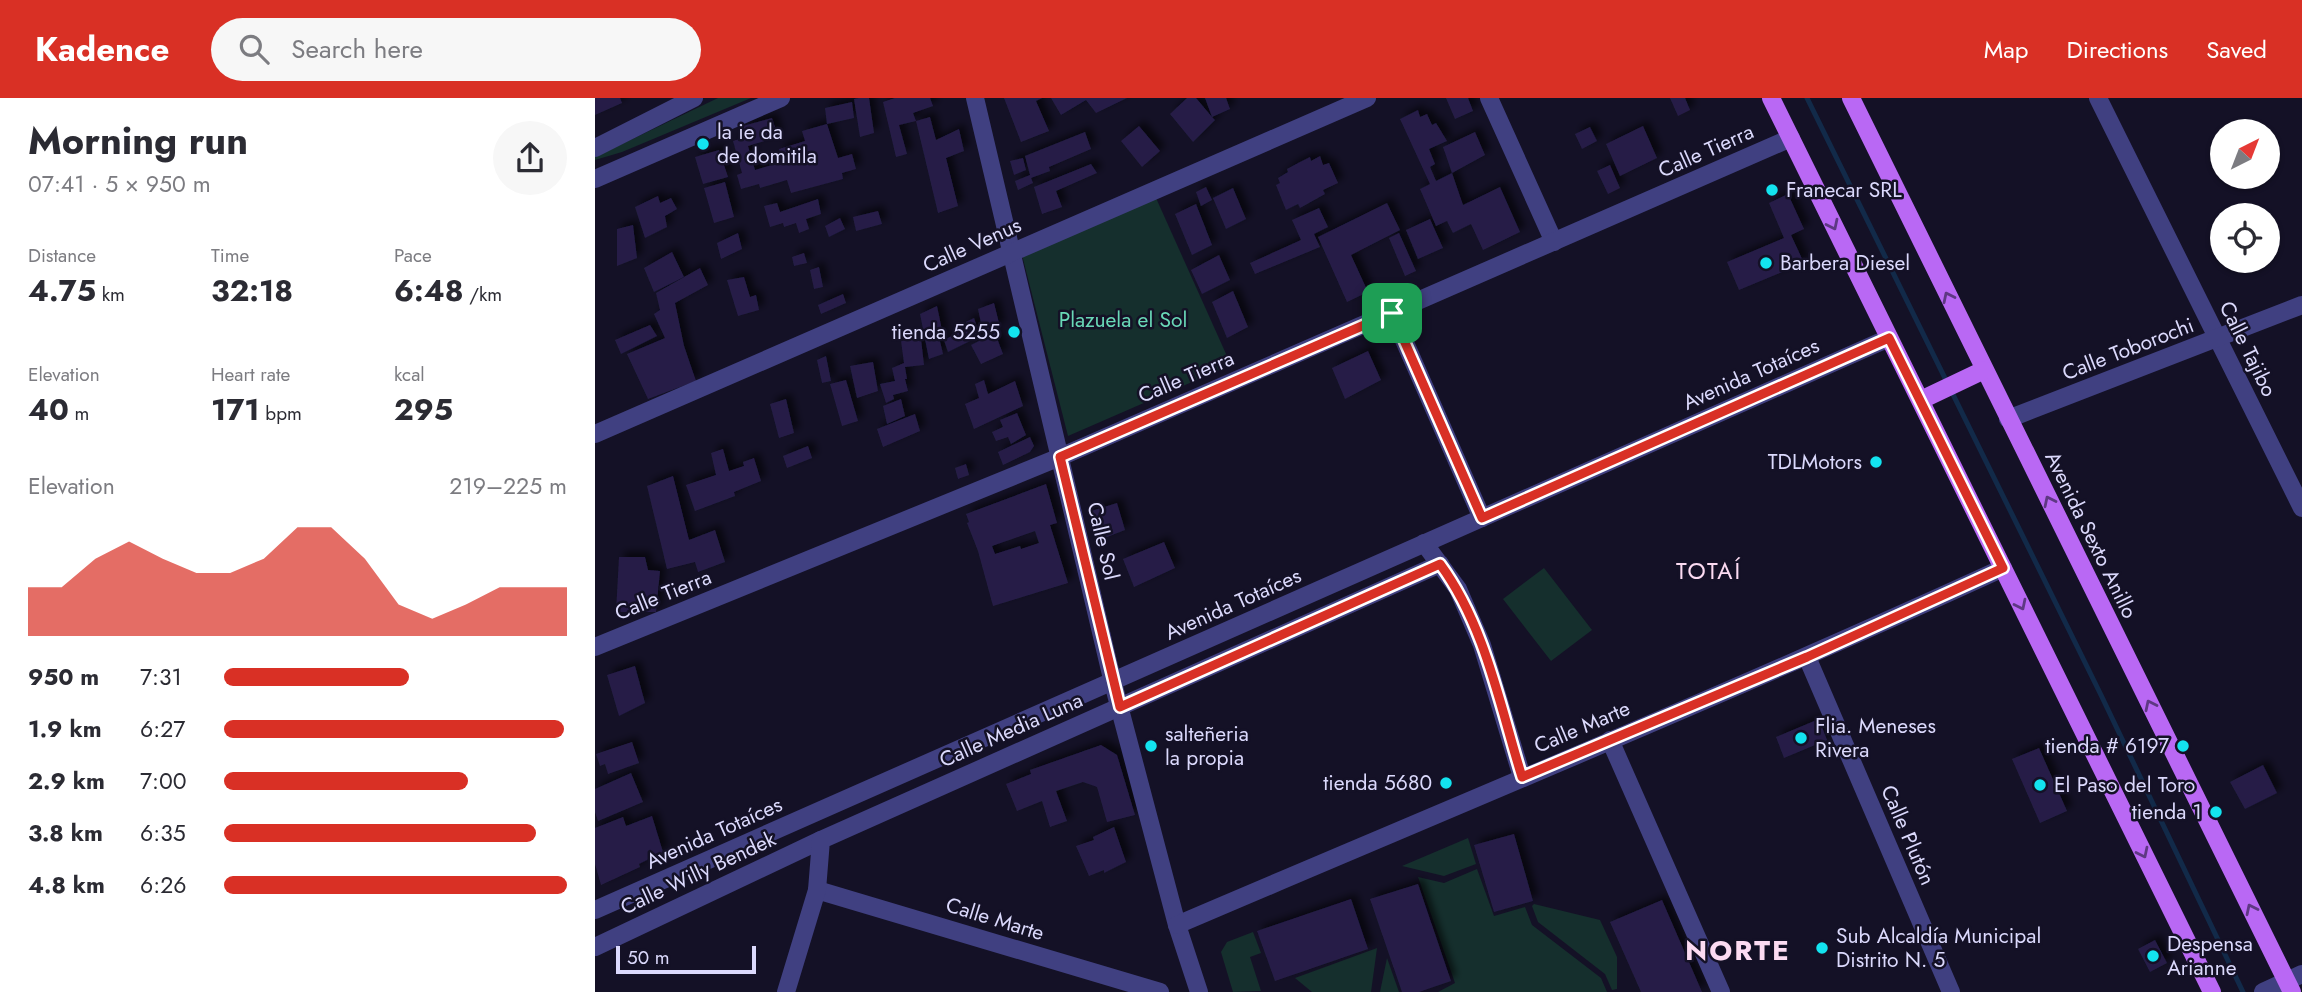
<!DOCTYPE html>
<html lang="en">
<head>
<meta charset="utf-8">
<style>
  :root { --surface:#fff; --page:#f7f7f7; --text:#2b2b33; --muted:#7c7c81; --accent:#d93025 }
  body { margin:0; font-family:Jost,sans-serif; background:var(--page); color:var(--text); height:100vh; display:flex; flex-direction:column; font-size:26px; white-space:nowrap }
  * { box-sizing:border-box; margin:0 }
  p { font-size:23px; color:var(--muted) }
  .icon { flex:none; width:38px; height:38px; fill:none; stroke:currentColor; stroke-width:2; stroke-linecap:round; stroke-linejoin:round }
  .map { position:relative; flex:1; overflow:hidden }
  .drawer { display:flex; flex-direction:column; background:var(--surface); width:595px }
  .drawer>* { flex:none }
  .needle { width:46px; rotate:42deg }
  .controls { position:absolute; left:1615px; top:21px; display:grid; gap:14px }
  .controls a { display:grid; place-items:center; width:70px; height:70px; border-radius:50%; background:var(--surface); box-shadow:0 2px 5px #0004; font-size:35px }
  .scale { position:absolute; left:21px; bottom:18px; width:140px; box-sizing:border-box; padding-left:7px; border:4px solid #dbd9fc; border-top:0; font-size:19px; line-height:24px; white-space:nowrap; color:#dbd9fc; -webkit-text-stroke:5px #141126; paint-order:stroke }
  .pin { position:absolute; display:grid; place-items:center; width:60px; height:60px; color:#fff; margin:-30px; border-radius:14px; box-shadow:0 4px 10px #0006 }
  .round { display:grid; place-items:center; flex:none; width:74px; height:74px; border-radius:37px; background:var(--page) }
  .overview { display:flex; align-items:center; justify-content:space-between; height:119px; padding:0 28px }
  h1 { font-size:38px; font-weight:700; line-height:52px }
  .stats { display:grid; grid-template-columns:repeat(3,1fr); gap:10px; height:119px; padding:7px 28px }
  .stats div { display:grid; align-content:center }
  .stats b { font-size:30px; font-weight:700 }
  .stats small { font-size:19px; font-weight:400 }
  .stats p { font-size:19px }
  .chart { height:196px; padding:14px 28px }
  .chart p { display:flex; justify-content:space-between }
  .chart svg { width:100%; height:126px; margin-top:7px; fill:var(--accent); opacity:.7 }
  ul { padding:0 28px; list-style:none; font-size:23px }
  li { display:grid; grid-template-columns:112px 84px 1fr; align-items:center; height:52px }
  li i { height:18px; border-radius:9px; background:var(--accent) }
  header { display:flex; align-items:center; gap:42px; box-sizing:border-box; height:98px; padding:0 35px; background:var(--accent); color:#fff }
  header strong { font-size:33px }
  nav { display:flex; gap:38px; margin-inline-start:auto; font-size:24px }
  .search { width:490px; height:63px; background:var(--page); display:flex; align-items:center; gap:18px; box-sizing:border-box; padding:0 24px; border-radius:38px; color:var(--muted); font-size:26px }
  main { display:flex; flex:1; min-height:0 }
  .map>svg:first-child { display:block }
  .green { fill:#152f2d }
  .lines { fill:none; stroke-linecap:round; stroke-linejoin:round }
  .stream { stroke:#122a49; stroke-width:5 }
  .building { fill:#251e46; fill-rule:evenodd; filter:url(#shadow) }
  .minor { stroke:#404081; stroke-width:18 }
  .major { stroke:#b968f4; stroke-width:18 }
  .oneway { stroke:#5e3883 }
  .route-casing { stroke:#fff; stroke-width:14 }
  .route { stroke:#d93025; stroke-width:9 }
  .poi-dot { fill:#13e3ef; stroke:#141126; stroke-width:2.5 }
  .labels { text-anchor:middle; stroke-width:5; stroke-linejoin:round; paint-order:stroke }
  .poi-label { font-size:21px; fill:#dbd9fc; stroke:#141126; text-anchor:start }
  .street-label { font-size:21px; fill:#dbd9fc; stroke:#141126 }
  .park-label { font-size:21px; fill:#69d8b7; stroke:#141126 }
  .neighbourhood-label { font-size:23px; letter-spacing:2px; fill:#fcdbf2; stroke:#141126 }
  .district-label { font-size:28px; font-weight:bold; letter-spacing:2px; fill:#fcdbf2; stroke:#141126 }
</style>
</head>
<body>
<header>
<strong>Kadence</strong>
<div class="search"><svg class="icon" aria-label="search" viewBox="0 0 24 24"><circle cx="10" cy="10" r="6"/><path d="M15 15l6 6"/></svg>Search here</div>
<nav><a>Map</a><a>Directions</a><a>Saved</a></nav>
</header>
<main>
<section class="drawer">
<div class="overview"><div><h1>Morning run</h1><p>07:41 · 5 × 950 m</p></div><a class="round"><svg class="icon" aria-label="share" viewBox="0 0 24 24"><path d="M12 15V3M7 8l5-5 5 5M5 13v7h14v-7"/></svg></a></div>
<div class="stats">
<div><p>Distance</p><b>4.75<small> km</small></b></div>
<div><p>Time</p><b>32:18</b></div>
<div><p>Pace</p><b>6:48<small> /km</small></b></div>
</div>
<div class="stats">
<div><p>Elevation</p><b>40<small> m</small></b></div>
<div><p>Heart rate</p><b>171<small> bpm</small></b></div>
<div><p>kcal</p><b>295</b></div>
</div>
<div class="chart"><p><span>Elevation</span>219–225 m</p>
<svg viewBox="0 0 160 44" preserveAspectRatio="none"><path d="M0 44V27L10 27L20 17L30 11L40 17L50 22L60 22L70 17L80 6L90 6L100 17L110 33L120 38L130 33L140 27L150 27L160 27V44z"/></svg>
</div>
<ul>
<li><b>950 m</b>7:31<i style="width:54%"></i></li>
<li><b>1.9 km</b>6:27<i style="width:99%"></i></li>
<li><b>2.9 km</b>7:00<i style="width:71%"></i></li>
<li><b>3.8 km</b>6:35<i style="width:91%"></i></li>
<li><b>4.8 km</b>6:26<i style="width:100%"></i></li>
</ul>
</section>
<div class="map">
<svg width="1707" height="894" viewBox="0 0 1707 894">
  <defs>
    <filter id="shadow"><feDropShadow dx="5.5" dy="-5.5" stdDeviation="3.5" flood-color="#0009"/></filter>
  </defs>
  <rect width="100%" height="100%" fill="#141126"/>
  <g class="green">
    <polygon points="123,0 156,0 27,54 0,62 0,59"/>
    <polygon points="561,100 636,267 473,338 426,153"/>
    <polygon points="949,470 997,532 956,563 908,501"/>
    <polygon points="873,740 881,766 849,778 807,768"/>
    <polygon points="882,771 899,818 930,809 937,827 1006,880 1012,894 843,894 860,885 823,779 849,785"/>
    <polygon points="939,806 1005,822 1022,859 1022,891 1017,892 1010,876 943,824 937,808"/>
    <polygon points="658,834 666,855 655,859 666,893 638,894 626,854 632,844"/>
    <polygon points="782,850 776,894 717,894 700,880"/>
    <polygon points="792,860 804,894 785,894"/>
  </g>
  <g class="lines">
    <polyline class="stream" points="1212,0 1506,597 1648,894"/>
  </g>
  <g class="building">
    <polygon points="0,0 25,0 27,5 0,17"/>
    <polygon points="264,0 274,0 279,35 265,39 259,1"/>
    <polygon points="300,0 335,0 338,8 318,15 321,23 304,27 312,56 301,59 288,4"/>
    <polygon points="409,0 447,0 441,3 454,33 426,44"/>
    <polygon points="456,0 532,0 501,15 491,2 466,17"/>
    <polygon points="592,0 601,0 617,19 610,0 631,0 635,11 617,19 620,22 598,44 575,16"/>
    <polygon points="851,0 873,0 878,13 860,21"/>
    <polygon points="1075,0 1090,0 1095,12 1083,18"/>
    <polygon points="257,4 259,20 232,26 230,10"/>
    <polygon points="823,12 825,19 832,16 837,27 841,25 852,43 834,51 840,66 835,69 841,83 857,75 868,107 905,89 925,134 888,152 876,126 858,135 852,123 841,128 825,91 835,86 805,21"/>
    <polygon points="335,19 341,42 364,31 369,53 351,60 363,108 343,115 321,23"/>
    <polygon points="177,20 183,39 153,48 160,72 187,64 184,51 210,43 207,33 232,26 243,60 257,56 261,71 247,75 248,81 196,95 192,82 165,90 164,86 146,91 142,77 147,75 138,43 151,39 148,28"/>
    <polygon points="544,28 565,53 547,69 526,43"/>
    <polygon points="1048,28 1062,60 1025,78 1011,46"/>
    <polygon points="995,29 1002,43 987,51 980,36"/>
    <polygon points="490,34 496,51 454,69 455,73 436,80 438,85 423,92 420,83 435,77 430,58"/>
    <polygon points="880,34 890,57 857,75 848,49"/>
    <polygon points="124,52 133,79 108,86 100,59"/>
    <polygon points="725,58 728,67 734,65 743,85 728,92 730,96 705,110 703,106 691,112 681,87 685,85 683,80 693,74 692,71 705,64 715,59 716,63"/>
    <polygon points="428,60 431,72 419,77 415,63"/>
    <polygon points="496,66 502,75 461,93 467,109 447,116 439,89"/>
    <polygon points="1015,67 1025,90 1013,96 1002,73"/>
    <polygon points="130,84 139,119 119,125 109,90"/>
    <polygon points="611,89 617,102 606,108 601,94"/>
    <polygon points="638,90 651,121 631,131 618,100"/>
    <polygon points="1193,96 1209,131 1196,137 1209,165 1144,192 1132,164 1189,140 1174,105"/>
    <polygon points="63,98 65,105 76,100 82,111 70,118 72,129 50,140 40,109"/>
    <polygon points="223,101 226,116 211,121 214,131 204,135 201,125 189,129 188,125 175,129 169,108 182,105 185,114"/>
    <polygon points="792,105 805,132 756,157 773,194 752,204 723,139"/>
    <polygon points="601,106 617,147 597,157 580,116"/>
    <polygon points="724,110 733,129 719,136 725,149 660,176 655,165 706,142 697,122"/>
    <polygon points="283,113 287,126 261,133 258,119"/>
    <polygon points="245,120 250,131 234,139 230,128"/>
    <polygon points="835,121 848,150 823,161 811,132"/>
    <polygon points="38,127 42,160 22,168 22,131"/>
    <polygon points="143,135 147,151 126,161 122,145"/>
    <polygon points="804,135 821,173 810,178 794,140"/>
    <polygon points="77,154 89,179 59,194 49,170"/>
    <polygon points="209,155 212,165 199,168 197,159"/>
    <polygon points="624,157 635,182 607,196 596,172"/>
    <polygon points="224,169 228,189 219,191 215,172"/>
    <polygon points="105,170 113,187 80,205 89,248 101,283 53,301 32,256 70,240 59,216 65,212 61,195"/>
    <polygon points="149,179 155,199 161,197 164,212 143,218 132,182"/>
    <polygon points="638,193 653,229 632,240 617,204"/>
    <polygon points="248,196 251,205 226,216 223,207"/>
    <polygon points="399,205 405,229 388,234 383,211"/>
    <polygon points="342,208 348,237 344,239 348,256 334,261 325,216"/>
    <polygon points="379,220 385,238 353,254 349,242 372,230 371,224"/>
    <polygon points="55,227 62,238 26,256 20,242"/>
    <polygon points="400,235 408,256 386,266 376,247"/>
    <polygon points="326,241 329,267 310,269 312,281 310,281 313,293 298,297 299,301 291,305 285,286 300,283 297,270 309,265 306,243"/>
    <polygon points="773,253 786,282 750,301 737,270"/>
    <polygon points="231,258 236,283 227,285 222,262"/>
    <polygon points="278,264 283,293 262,300 255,268"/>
    <polygon points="251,282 263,323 247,328 235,286"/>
    <polygon points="389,282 393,296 420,283 428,308 379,331 370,306 384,300 380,286"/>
    <polygon points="191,301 199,335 184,340 175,306"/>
    <polygon points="306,301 310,318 292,326 288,308"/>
    <polygon points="422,315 431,337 416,346 413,339 401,343 397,334 408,329 405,322"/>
    <polygon points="320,316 325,333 288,349 282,331"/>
    <polygon points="435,339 439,348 435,354 408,367 403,354"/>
    <polygon points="213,348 217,360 192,370 188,358"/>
    <polygon points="128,351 134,373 149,368 148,364 159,360 166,383 139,394 140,398 100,413 91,387 121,377 116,355"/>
    <polygon points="371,366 374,377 363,381 360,370"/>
    <polygon points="78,378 94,442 120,432 130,464 103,474 100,464 72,471 52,388"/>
    <path d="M451 386 462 425 455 427 473 485 398 508 383 453 372 425 374 424 371 416ZM440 433 444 445 426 451 425 448 400 456 397 448Z"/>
    <polygon points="522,405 530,432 502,443 493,414"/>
    <polygon points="569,444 580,470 539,489 528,461"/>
    <polygon points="24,459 50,459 53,472 65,473 61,514 21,514"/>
    <polygon points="40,568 50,605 24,618 12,577"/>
    <polygon points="1224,621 1232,642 1189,660 1181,639"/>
    <polygon points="37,644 44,665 13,676 10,666 5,668 1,656"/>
    <polygon points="506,647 522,657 540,717 512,724 502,689 488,684 461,693 472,723 455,729 447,703 422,713 411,686 436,676 435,672"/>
    <polygon points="1444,650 1472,713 1445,725 1417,661"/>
    <polygon points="1668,667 1682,695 1650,711 1635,684"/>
    <polygon points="36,675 48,704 3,723 0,714 0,691"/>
    <polygon points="57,718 68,754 44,766 45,769 6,787 0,766 0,730 28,719 31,728"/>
    <polygon points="519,729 531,764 509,775 509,772 494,778 481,748 499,742 498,739"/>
    <polygon points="919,736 938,803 899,814 879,747"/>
    <polygon points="823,786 856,883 824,894 807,894 775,801"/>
    <polygon points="756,801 773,851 680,883 662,833"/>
    <polygon points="1067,802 1107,894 1046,894 1015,824"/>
    <polygon points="1560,842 1572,865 1555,874 1543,851"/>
  </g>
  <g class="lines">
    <g class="minor">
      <polyline points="380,0 518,585 582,827 604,894"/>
      <polyline points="894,0 959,144"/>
      <polyline points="1503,0 1707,410"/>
      <polyline points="0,50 99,0"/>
      <polyline points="0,81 186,0"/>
      <polyline points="797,215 887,420"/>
      <polyline points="1413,321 1707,207"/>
      <polyline points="0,336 772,0"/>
      <polyline points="829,445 863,491 887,547 927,679"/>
      <polyline points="0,549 465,359 1196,40"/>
      <polyline points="1212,559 1356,894"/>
      <polyline points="1015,642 1126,894"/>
      <polyline points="222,792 565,894"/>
      <path d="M0 812C432 622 863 431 1294 240"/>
      <path d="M582 827C858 709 1135 595 1408 470"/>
      <polyline points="0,849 226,742"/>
      <polyline points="191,894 222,792 226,742 845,466"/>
      <polyline points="1668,894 1707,876"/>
    </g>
    <g class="major">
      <polyline points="1176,0 1617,894"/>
      <polyline points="1256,0 1697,894"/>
      <polyline points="1326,302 1389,272"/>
    </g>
  </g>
  <defs><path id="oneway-chevron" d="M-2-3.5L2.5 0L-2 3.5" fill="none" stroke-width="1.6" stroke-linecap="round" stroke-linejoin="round" transform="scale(1.75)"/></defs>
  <g class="oneway">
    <use href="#oneway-chevron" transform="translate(1238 127) rotate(64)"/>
    <use href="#oneway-chevron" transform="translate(1353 199) rotate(-116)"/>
    <use href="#oneway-chevron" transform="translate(1454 403) rotate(-116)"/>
    <use href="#oneway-chevron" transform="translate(1426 507) rotate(64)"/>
    <use href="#oneway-chevron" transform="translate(1555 607) rotate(-116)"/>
    <use href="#oneway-chevron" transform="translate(1548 755) rotate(64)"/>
    <use href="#oneway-chevron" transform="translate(1656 811) rotate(-116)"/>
  </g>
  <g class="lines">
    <g class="route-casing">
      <path id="route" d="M797 215 887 420 1294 240 1408 470 1212 559 927 679C905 608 890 527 845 466L525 609 465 359Z"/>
    </g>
    <use href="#route" class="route"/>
  </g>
  <g class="poi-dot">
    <circle cx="108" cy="46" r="7"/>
    <circle cx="1177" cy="92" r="7"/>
    <circle cx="1171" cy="165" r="7"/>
    <circle cx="419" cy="234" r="7"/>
    <circle cx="1281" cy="364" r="7"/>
    <circle cx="1206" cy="640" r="7"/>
    <circle cx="556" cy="648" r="7"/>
    <circle cx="1588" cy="648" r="7"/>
    <circle cx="851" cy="685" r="7"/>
    <circle cx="1445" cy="687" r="7"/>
    <circle cx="1621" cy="714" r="7"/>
    <circle cx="1227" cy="850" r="7"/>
    <circle cx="1558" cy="858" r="7"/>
  </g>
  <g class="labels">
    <g class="poi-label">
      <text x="122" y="41">la ie da<tspan x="122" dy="24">de domitila</tspan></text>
      <text x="1191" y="99">Franecar SRL</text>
      <text x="1185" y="172">Barbera Diesel</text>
      <text x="405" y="241" text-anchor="end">tienda 5255</text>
      <text x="1267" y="371" text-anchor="end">TDLMotors</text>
      <text x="1220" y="635">Flia. Meneses<tspan x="1220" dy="24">Rivera</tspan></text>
      <text x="570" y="643">salteñeria<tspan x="570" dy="24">la propia</tspan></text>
      <text x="1574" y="655" text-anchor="end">tienda # 6197</text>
      <text x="837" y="692" text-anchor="end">tienda 5680</text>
      <text x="1459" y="694">El Paso del Toro</text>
      <text x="1607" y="721" text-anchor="end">tienda 1</text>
      <text x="1241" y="845">Sub Alcaldía Municipal<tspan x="1241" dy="24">Distrito N. 5</tspan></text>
      <text x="1572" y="853">Despensa<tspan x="1572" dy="24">Arianne</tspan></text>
    </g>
    <g class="street-label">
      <text transform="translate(1111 53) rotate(-24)" y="7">Calle Tierra</text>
      <text transform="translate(377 147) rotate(-24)" y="7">Calle Venus</text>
      <text transform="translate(1533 251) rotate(-21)" y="7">Calle Toborochi</text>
      <text transform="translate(1653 251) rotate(64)" y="7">Calle Tajibo</text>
      <text transform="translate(1156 276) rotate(-24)" y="7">Avenida Totaíces</text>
      <text transform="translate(591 279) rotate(-23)" y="7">Calle Tierra</text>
      <text transform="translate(1496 437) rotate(64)" y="7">Avenida Sexto Anillo</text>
      <text transform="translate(508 443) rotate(77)" y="7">Calle Sol</text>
      <text transform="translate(68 497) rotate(-22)" y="7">Calle Tierra</text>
      <text transform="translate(638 506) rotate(-24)" y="7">Avenida Totaíces</text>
      <text transform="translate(987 629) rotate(-23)" y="7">Calle Marte</text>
      <text transform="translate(416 632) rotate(-24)" y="7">Calle Media Luna</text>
      <text transform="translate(119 735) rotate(-24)" y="7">Avenida Totaíces</text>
      <text transform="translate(1313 737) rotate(67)" y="7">Calle Plutón</text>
      <text transform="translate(103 775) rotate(-25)" y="7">Calle Willy Bendek</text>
      <text transform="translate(400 821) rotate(17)" y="7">Calle Marte</text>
    </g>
    <g class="park-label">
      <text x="528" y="229">Plazuela el Sol</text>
    </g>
    <g class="neighbourhood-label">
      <text x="1114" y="481">TOTAÍ</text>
    </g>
    <g class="district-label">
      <text x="1143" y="862">NORTE</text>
    </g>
  </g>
</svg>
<div class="controls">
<a><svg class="needle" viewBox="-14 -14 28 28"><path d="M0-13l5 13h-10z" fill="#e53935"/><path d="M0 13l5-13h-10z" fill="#7c7c81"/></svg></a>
<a><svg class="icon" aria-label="locate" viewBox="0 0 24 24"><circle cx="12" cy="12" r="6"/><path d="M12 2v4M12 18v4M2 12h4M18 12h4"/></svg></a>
</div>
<div class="scale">50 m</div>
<div class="pin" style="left:797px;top:215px;background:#1e9e55"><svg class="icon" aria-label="arrive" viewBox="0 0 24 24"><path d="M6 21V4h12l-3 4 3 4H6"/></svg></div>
</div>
</main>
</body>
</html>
